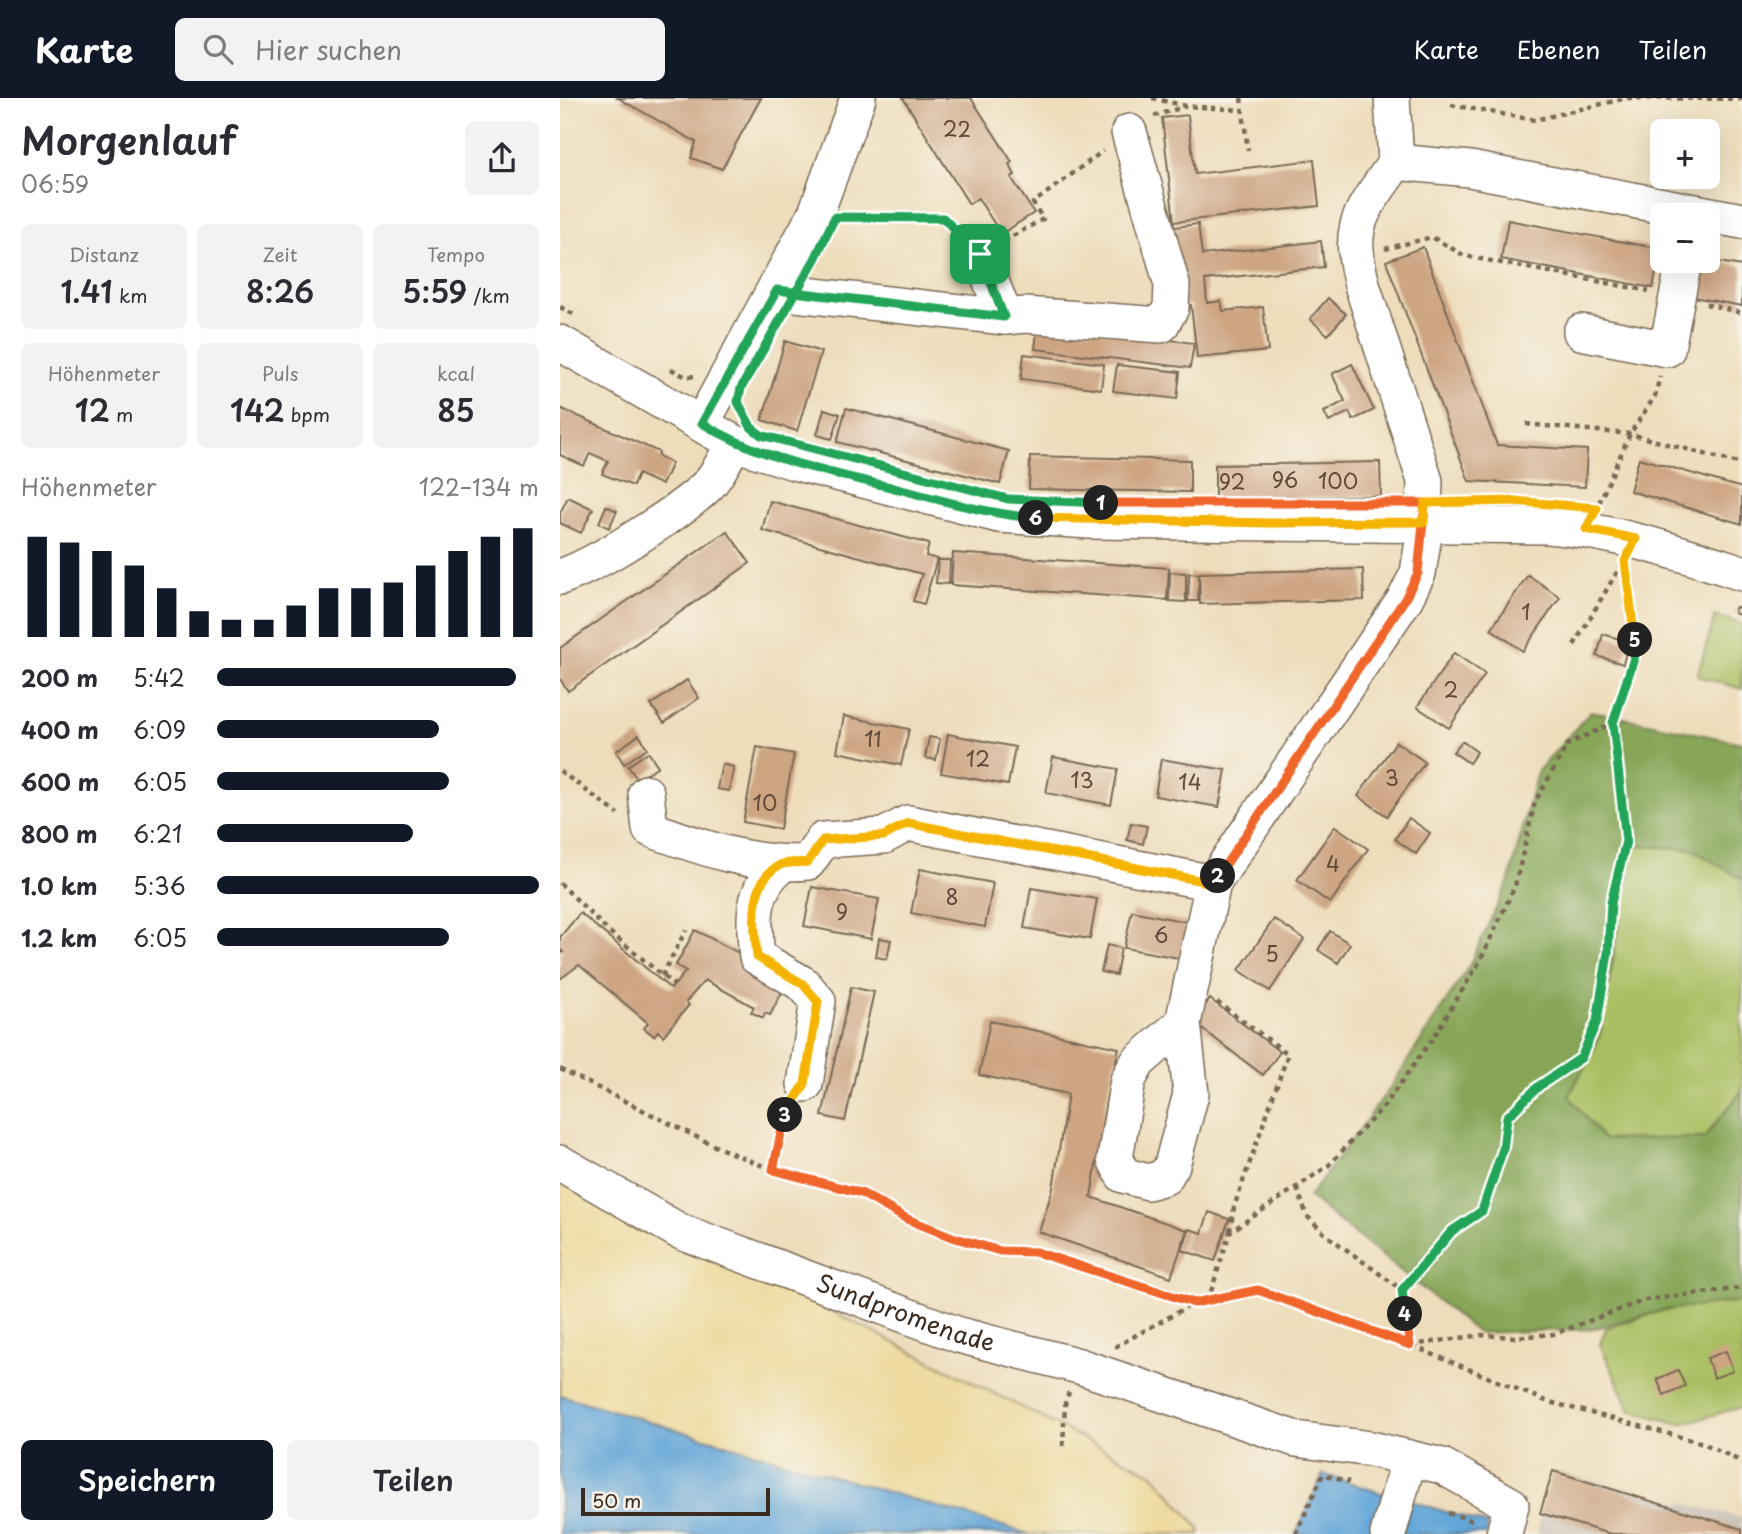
<!DOCTYPE html>
<html lang="de">
<head>
<meta charset="utf-8">
<style>
  :root { --surface:#fff; --page:#f2f2f3; --text:#2b2b33; --muted:#7c7c81; --accent:#111827 }
  body { margin:0; font-family:"Playpen Sans",sans-serif; background:var(--page); color:var(--text); height:100vh; display:flex; flex-direction:column; font-size:26px; white-space:nowrap }
  * { box-sizing:border-box; margin:0 }
  p { font-size:23px; color:var(--muted) }
  .icon { flex:none; width:38px; height:38px; fill:none; stroke:currentColor; stroke-width:2; stroke-linecap:round; stroke-linejoin:round }
  .map { position:relative; flex:1; overflow:hidden }
  .details { display:flex; flex-direction:column; background:var(--surface); width:560px }
  .details>* { flex:none }
  .fabs { position:absolute; left:1090px; top:21px; display:grid; gap:14px }
  .fabs a { display:grid; place-items:center; width:70px; height:70px; border-radius:10px; background:var(--surface); box-shadow:0 7px 28px #0002; font-size:35px }
  .scale { position:absolute; left:21px; bottom:18px; width:189px; box-sizing:border-box; padding-left:7px; border:4px solid #3b2a1e; border-top:0; font-size:19px; line-height:24px; white-space:nowrap; color:#3b2a1e; -webkit-text-stroke:5px #f7f3e8; paint-order:stroke }
  .pin { position:absolute; display:grid; place-items:center; width:60px; height:60px; color:#fff; margin:-30px; border-radius:14px; box-shadow:0 4px 10px #0006 }
  .km { position:absolute; width:35px; height:35px; margin:-18px; border-radius:50%; background:#222; color:#fff; font-size:19px; line-height:35px; text-align:center }
  .round { display:grid; place-items:center; flex:none; width:74px; height:74px; border-radius:10px; background:var(--page) }
  .summary { display:flex; align-items:center; justify-content:space-between; height:119px; padding:0 21px }
  h1 { font-size:38px; font-weight:600; line-height:52px }
  .metrics { display:grid; grid-template-columns:repeat(3,1fr); gap:10px; height:119px; padding:7px 21px }
  .metrics div { display:grid; align-content:center; border-radius:10px; background:var(--page); text-align:center }
  .metrics b { font-size:30px; font-weight:600 }
  .metrics small { font-size:19px; font-weight:400 }
  .metrics p { font-size:19px }
  .chart { height:196px; padding:14px 21px }
  .chart p { display:flex; justify-content:space-between }
  .chart svg { width:100%; height:126px; margin-top:7px; stroke:var(--accent); stroke-width:6 }
  .primary-button { display:flex; gap:14px; margin-top:auto; padding:14px 21px }
  .primary-button a { flex:1; height:80px; border-radius:10px; background:var(--accent); color:#fff; font-size:28px; font-weight:600; line-height:80px; text-align:center }
  .primary-button a+a { background:var(--page); color:var(--text) }
  ul { padding:0 21px; list-style:none; font-size:23px }
  li { display:grid; grid-template-columns:112px 84px 1fr; align-items:center; height:52px }
  li i { height:18px; border-radius:9px; background:var(--accent) }
  header { display:flex; align-items:center; gap:42px; box-sizing:border-box; height:98px; padding:0 35px; background:var(--accent); color:#fff }
  header strong { font-size:33px }
  nav { display:flex; gap:38px; margin-inline-start:auto; font-size:24px }
  .search { width:490px; height:63px; background:var(--page); display:flex; align-items:center; gap:18px; box-sizing:border-box; padding:0 24px; border-radius:10px; color:var(--muted); font-size:26px }
  main { display:flex; flex:1; min-height:0 }
  .map>svg:first-child { display:block }
  .industrial { fill:#cbc2b8 }
  .green { fill:#aabf63; stroke:#727440; stroke-width:2 }
  .forest { fill:#87a659; stroke:#61683c; stroke-width:2 }
  .sand { fill:#eeda9e; stroke:#94825e; stroke-width:2 }
  .water { fill:#64a6d8; stroke:#50687b; stroke-width:2 }
  .building { fill:#cda583 }
  .lines { fill:none; stroke-linecap:round; stroke-linejoin:round }
  .minor-casing { stroke:#7a6955; stroke-width:38 }
  .path { stroke:#7a6955; stroke-width:4.5; stroke-dasharray:5 5; stroke-linecap:butt }
  .minor { stroke:#fff; stroke-width:35 }
  .split-1-casing { stroke:#fff; stroke-width:14 }
  .split-2-casing { stroke:#fff; stroke-width:14 }
  .split-3-casing { stroke:#fff; stroke-width:14 }
  .split-4-casing { stroke:#fff; stroke-width:14 }
  .split-5-casing { stroke:#fff; stroke-width:14 }
  .split-6-casing { stroke:#fff; stroke-width:14 }
  .split-7-casing { stroke:#fff; stroke-width:14 }
  .split-1 { stroke:#22a559; stroke-width:9 }
  .split-2 { stroke:#f0652b; stroke-width:9 }
  .split-3 { stroke:#f5b400; stroke-width:9 }
  .split-4 { stroke:#f0652b; stroke-width:9 }
  .split-5 { stroke:#22a559; stroke-width:9 }
  .split-6 { stroke:#f5b400; stroke-width:9 }
  .split-7 { stroke:#22a559; stroke-width:9 }
  .labels { text-anchor:middle; stroke-width:7; stroke-linejoin:round; paint-order:stroke }
  .number-label { font-size:21px; fill:#604937 }
  .street-label { font-size:24px; fill:#3b2a1e; stroke:#f7f3e8 }
</style>
</head>
<body>
<header>
<strong>Karte</strong>
<div class="search"><svg class="icon" aria-label="search" viewBox="0 0 24 24"><circle cx="10" cy="10" r="6"/><path d="M15 15l6 6"/></svg>Hier suchen</div>
<nav><a>Karte</a><a>Ebenen</a><a>Teilen</a></nav>
</header>
<main>
<section class="details">
<div class="summary"><div><h1>Morgenlauf</h1><p>06:59</p></div><a class="round"><svg class="icon" aria-label="share" viewBox="0 0 24 24"><path d="M12 15V3M7 8l5-5 5 5M5 13v7h14v-7"/></svg></a></div>
<div class="metrics">
<div><p>Distanz</p><b>1.41<small> km</small></b></div>
<div><p>Zeit</p><b>8:26</b></div>
<div><p>Tempo</p><b>5:59<small> /km</small></b></div>
</div>
<div class="metrics">
<div><p>Höhenmeter</p><b>12<small> m</small></b></div>
<div><p>Puls</p><b>142<small> bpm</small></b></div>
<div><p>kcal</p><b>85</b></div>
</div>
<div class="chart"><p><span>Höhenmeter</span>122–134 m</p>
<svg viewBox="0 0 160 44" preserveAspectRatio="none"><path d="M5 44V9M15 44V11M25 44V14M35 44V19M45 44V27M55 44V35M65 44V38M75 44V38M85 44V33M95 44V27M105 44V27M115 44V25M125 44V19M135 44V14M145 44V9M155 44V6"/></svg>
</div>
<ul>
<li><b>200 m</b>5:42<i style="width:93%"></i></li>
<li><b>400 m</b>6:09<i style="width:69%"></i></li>
<li><b>600 m</b>6:05<i style="width:72%"></i></li>
<li><b>800 m</b>6:21<i style="width:61%"></i></li>
<li><b>1.0 km</b>5:36<i style="width:100%"></i></li>
<li><b>1.2 km</b>6:05<i style="width:72%"></i></li>
</ul>
<div class="primary-button"><a>Speichern</a><a>Teilen</a></div>
</section>
<div class="map">
<svg width="1182" height="1436" viewBox="0 0 1182 1436">
  <rect width="100%" height="100%" fill="#f7f3e8"/>
  <filter id="ink" filterUnits="userSpaceOnUse"><feTurbulence type="fractalNoise" baseFrequency=".0143" numOctaves="2"/><feDisplacementMap in="SourceGraphic" scale="14" xChannelSelector="R" yChannelSelector="G"/><feConvolveMatrix kernelMatrix="1 2 1 2 8 2 1 2 1" color-interpolation-filters="sRGB"/></filter>
  <filter id="wash" filterUnits="userSpaceOnUse"><feTurbulence type="fractalNoise" baseFrequency=".00686" numOctaves="4" result="noise"/><feDisplacementMap in="SourceGraphic" scale="28" xChannelSelector="R" yChannelSelector="G"/><feGaussianBlur stdDeviation="1.57" result="paint"/><feColorMatrix in="noise" values="0 0 0 0 0 0 0 0 0 0 0 0 0 0 0 0 0 1.4 0 .05"/><feComposite in="paint" operator="in"/></filter>
  <g filter="url(#wash)">
    <rect width="100%" height="100%" fill="#edb"/>
    <polygon class="industrial" points="993,1373 1182,1420 1182,1436 977,1436"/>
    <g class="green">
      <polygon points="1155,518 1182,526 1182,591 1137,578"/>
      <polygon points="1073,747 1132,751 1182,781 1182,993 1144,1040 1044,1042 1008,998 1039,941"/>
      <polygon points="1182,1203 1182,1309 1121,1326 1071,1313 1040,1246 1046,1230 1105,1212"/>
    </g>
    <polygon class="forest" points="1031,613 1182,645 1182,781 1132,751 1073,747 1039,941 1009,998 1044,1042 1144,1040 1182,993 1182,1203 1105,1212 1031,1231 918,1235 749,1099 830,990 909,868 949,783 977,674"/>
    <polygon class="sand" points="0,1081 140,1146 593,1376 639,1430 640,1436 469,1436 0,1297"/>
    <g class="water">
      <polygon points="0,1297 469,1436 0,1436"/>
      <polygon points="763,1376 824,1396 814,1436 736,1436"/>
      <polygon points="851,1403 928,1427 926,1436 842,1436"/>
    </g>
    <g id="blocks">
      <g class="building">
        <polygon points="58,0 201,0 162,71 131,60 136,44"/>
        <polygon points="343,0 411,0 452,64 449,66 455,77 451,79 474,115 441,136 418,100 409,106"/>
        <polygon points="628,17 635,76 754,62 759,108 614,124 602,20"/>
        <polygon points="948,122 1101,151 1093,190 941,161"/>
        <polygon points="638,126 642,157 761,143 764,169 645,182 647,205 661,203 663,213 703,209 708,253 637,260 631,207 623,207 614,129"/>
        <polygon points="863,149 937,347 1027,352 1025,389 909,383 826,163"/>
        <polygon points="1148,162 1182,168 1182,208 1133,199 1139,163"/>
        <polygon points="768,200 786,216 768,237 750,221"/>
        <polygon points="478,226 634,245 630,270 475,251"/>
        <polygon points="225,243 261,254 237,333 202,322"/>
        <polygon points="464,256 544,266 541,291 461,281"/>
        <polygon points="792,266 814,312 793,322 789,314 769,324 764,314 785,303 772,276"/>
        <polygon points="557,267 620,274 617,301 553,293"/>
        <polygon points="0,310 99,354 98,358 112,365 102,387 78,376 73,388 42,376 48,363 30,355 24,368 0,357"/>
        <polygon points="286,310 449,353 440,386 277,344"/>
        <polygon points="264,311 280,316 272,341 257,337"/>
        <polygon points="470,358 630,362 630,394 469,391"/>
        <polygon points="1079,360 1182,390 1182,426 1070,393"/>
        <polygon points="820,364 821,398 655,401 655,367"/>
        <polygon points="8,399 33,411 21,435 0,425 0,415"/>
        <polygon points="210,403 369,446 366,458 377,461 364,506 353,503 362,476 202,432"/>
        <polygon points="46,408 57,413 49,430 39,425"/>
        <polygon points="167,433 190,465 8,593 0,581 0,550"/>
        <polygon points="393,455 609,470 607,502 391,487"/>
        <polygon points="378,462 390,462 389,486 376,485"/>
        <polygon points="803,471 804,502 640,506 639,475"/>
        <polygon points="610,474 626,475 626,504 609,503"/>
        <polygon points="629,475 639,476 638,503 628,503"/>
        <polygon points="968,477 1000,499 963,553 931,531"/>
        <polygon points="1176,509 1182,510 1182,518 1174,515"/>
        <polygon points="1043,536 1069,544 1063,566 1037,558"/>
        <polygon points="894,555 925,576 889,630 857,609"/>
        <polygon points="127,582 139,600 104,625 91,607"/>
        <polygon points="284,618 349,631 341,667 277,654"/>
        <polygon points="388,636 455,649 448,687 381,675"/>
        <polygon points="79,637 87,650 64,666 56,653"/>
        <polygon points="369,639 380,641 376,662 365,660"/>
        <polygon points="902,643 917,654 909,665 893,654"/>
        <polygon points="836,644 865,664 827,718 798,698"/>
        <polygon points="197,649 234,656 220,731 183,724"/>
        <polygon points="88,654 98,668 78,682 68,668"/>
        <polygon points="493,659 558,671 551,707 486,695"/>
        <polygon points="601,661 666,672 659,709 595,698"/>
        <polygon points="162,666 174,669 169,693 157,691"/>
        <polygon points="849,720 870,735 856,756 835,741"/>
        <polygon points="571,725 587,728 583,746 567,742"/>
        <polygon points="775,728 808,751 770,805 737,782"/>
        <polygon points="360,771 433,785 425,829 351,815"/>
        <polygon points="252,789 319,801 311,841 244,828"/>
        <polygon points="471,790 537,801 530,841 464,830"/>
        <polygon points="572,813 637,826 630,862 564,850"/>
        <polygon points="20,815 111,891 126,873 116,867 135,832 229,881 210,917 205,915 203,920 191,914 194,909 145,882 126,904 129,907 103,938 98,933 94,938 84,930 88,925 19,867 0,881 0,856 3,854 0,851 0,839"/>
        <polygon points="714,821 744,841 710,893 679,872"/>
        <polygon points="770,833 790,846 778,865 758,852"/>
        <polygon points="319,840 331,842 327,861 316,859"/>
        <polygon points="547,847 561,850 556,877 541,874"/>
        <polygon points="291,889 314,894 285,1023 262,1018"/>
        <polygon points="650,901 720,954 703,977 633,924"/>
        <polygon points="430,923 559,950 546,1003 531,1099 627,1132 611,1179 479,1134 493,1090 508,996 419,977"/>
        <polygon points="649,1114 669,1121 655,1163 622,1152 629,1131 642,1135"/>
        <polygon points="1166,1253 1173,1273 1154,1280 1147,1260"/>
        <polygon points="1118,1272 1125,1288 1104,1297 1097,1281"/>
        <polygon points="993,1373 1182,1431 1182,1436 1050,1436 980,1415"/>
      </g>
    </g>
  </g>
  <g filter="url(#ink)">
    <use href="#blocks" fill-opacity="0" stroke="#7a6955" stroke-width="2"/>
    <g class="lines">
      <g class="minor-casing">
        <g id="minor">
          <polyline points="832,0 836,64"/>
          <polyline points="420,156 445,219"/>
          <polyline points="217,192 236,196 445,219 465,217 601,227 611,210 612,187 569,34"/>
          <polyline points="1021,234 1107,251 1124,163"/>
          <path d="M0 245 174 345 234 364 439 417 529 423 989 428C1058 434 1117 454 1182 475"/>
          <polyline points="142,325 256,115 298,0"/>
          <path d="M0 479C35 468 122 413 148 387 159 375 167 358 174 345"/>
          <path d="M86 695 90 731C140 749 195 769 248 764L263 742 324 738 348 725 653 785 845 501 858 475 863 443 865 383 803 190C785 126 801 115 836 64L910 71 1182 123"/>
          <path d="M221 767C191 791 193 822 197 859L243 886 258 903 245 986"/>
          <polyline points="623,925 631,996 612,1067 605,1079 588,1084 563,1077 555,1061 568,982 578,964 623,925 653,785"/>
          <path id="s1" d="M0 1065 119 1133 399 1237 519 1268 736 1341 811 1351 882 1368 951 1407 944 1436"/>
          <polyline points="828,1436 849,1360"/>
        </g>
      </g>
      <g class="path">
        <polyline points="592,0 626,8 681,12"/>
        <polyline points="681,0 688,52"/>
        <polyline points="891,7 975,22 1067,0 1182,1"/>
        <polyline points="594,18 626,8"/>
        <polyline points="284,119 383,120 401,137"/>
        <polyline points="444,143 483,121 473,105 543,53"/>
        <polyline points="825,151 872,139 905,158 1089,193"/>
        <polyline points="1146,206 1182,215"/>
        <polyline points="0,209 15,217"/>
        <polyline points="111,271 126,279 135,278"/>
        <polyline points="966,326 1070,336 1182,366"/>
        <polyline points="1039,405 1070,336 1095,298 1100,278"/>
        <polyline points="1014,547 1060,469"/>
        <polyline points="0,673 58,716"/>
        <polyline points="0,785 46,831 114,887"/>
        <polyline points="102,878 126,832"/>
        <polyline points="657,904 728,956 674,1109 670,1133"/>
        <polyline points="0,971 157,1049 213,1072 301,1095 347,1120 392,1139 440,1153 476,1154 634,1205"/>
        <polyline points="213,1072 223,1020 229,1010"/>
        <polyline points="737,1090 747,1118 765,1136 842,1192"/>
        <polyline points="648,1203 670,1134 768,1068 825,1007 873,940 920,863 955,788 975,704 1008,646 1053,625"/>
        <polyline points="850,1247 842,1192 892,1133 922,1113 943,1051 947,1019 979,988 1021,960 1037,923 1048,855 1051,805 1066,743 1053,625 1076,553 1066,470"/>
        <polyline points="851,1247 922,1237 955,1239 994,1236 1085,1202 1182,1190"/>
        <polyline points="555,1249 634,1205 698,1192 850,1247 986,1303 1143,1345 1182,1364"/>
        <polyline points="503,1348 505,1306 509,1294"/>
        <polyline points="888,1415 914,1423"/>
        <polyline points="736,1436 763,1376 789,1384"/>
      </g>
      <use href="#minor" class="minor"/>
    </g>
  </g>
  <g class="lines" filter="url(#ink)">
    <g class="split-1-casing">
      <polyline id="split-1" points="420,156 383,120 275,119 255,161 181,290 178,304 191,329 201,337 448,401 541,405"/>
    </g>
    <g class="split-2-casing">
      <polyline id="split-2" points="541,405 865,405 858,475 845,501 658,778"/>
    </g>
    <g class="split-3-casing">
      <path id="split-3" d="M225 1017 245 986 258 904 243 886 197 859C194 829 188 783 220 767 227 764 240 765 248 764L263 742 324 738 348 725 653 785 658 778"/>
    </g>
    <g class="split-4-casing">
      <polyline id="split-4" points="225,1017 213,1072 301,1095 347,1121 392,1139 440,1153 476,1154 634,1205 698,1192 850,1247 845,1216"/>
    </g>
    <g class="split-5-casing">
      <polyline id="split-5" points="845,1216 842,1192 892,1133 922,1113 943,1051 947,1019 979,988 1021,960 1037,923 1048,855 1051,805 1066,743 1053,625 1076,554 1075,542"/>
    </g>
    <g class="split-6-casing">
      <polyline id="split-6" points="476,420 709,425 864,424 865,405 954,403 1037,410 1026,431 1076,441 1065,463 1075,542"/>
    </g>
    <g class="split-7-casing">
      <path id="split-7" d="M420 156 444 219 217 192 142 325C200 361 269 374 334 390 381 402 427 416 476 420"/>
    </g>
    <use href="#split-1" class="split-1"/>
    <use href="#split-2" class="split-2"/>
    <use href="#split-3" class="split-3"/>
    <use href="#split-4" class="split-4"/>
    <use href="#split-5" class="split-5"/>
    <use href="#split-6" class="split-6"/>
    <use href="#split-7" class="split-7"/>
  </g>
  <g class="labels">
    <g class="number-label">
      <text x="397" y="39">22</text>
      <text x="725" y="390">96</text>
      <text x="778" y="391">100</text>
      <text x="672" y="392">92</text>
      <text x="966" y="522">1</text>
      <text x="891" y="600">2</text>
      <text x="313" y="649">11</text>
      <text x="418" y="669">12</text>
      <text x="832" y="688">3</text>
      <text x="522" y="690">13</text>
      <text x="630" y="692">14</text>
      <text x="205" y="713">10</text>
      <text x="773" y="774">4</text>
      <text x="392" y="807">8</text>
      <text x="282" y="822">9</text>
      <text x="601" y="845">6</text>
      <text x="712" y="864">5</text>
    </g>
    <g class="street-label">
      <text dy="8" stroke="none"><textPath href="#s1" startOffset="378">Sundpromenade</textPath></text>
    </g>
  </g>
</svg>
<div class="fabs">
<a>+</a>
<a>−</a>
</div>
<div class="scale">50 m</div>
<div class="pin" style="left:420px;top:156px;background:#1e9e55"><svg class="icon" aria-label="arrive" viewBox="0 0 24 24"><path d="M6 21V4h12l-3 4 3 4H6"/></svg></div>
<b class="km" style="left:541px;top:405px">1</b>
<b class="km" style="left:658px;top:778px">2</b>
<b class="km" style="left:225px;top:1017px">3</b>
<b class="km" style="left:845px;top:1216px">4</b>
<b class="km" style="left:1075px;top:542px">5</b>
<b class="km" style="left:476px;top:420px">6</b>
</div>
</main>
</body>
</html>
